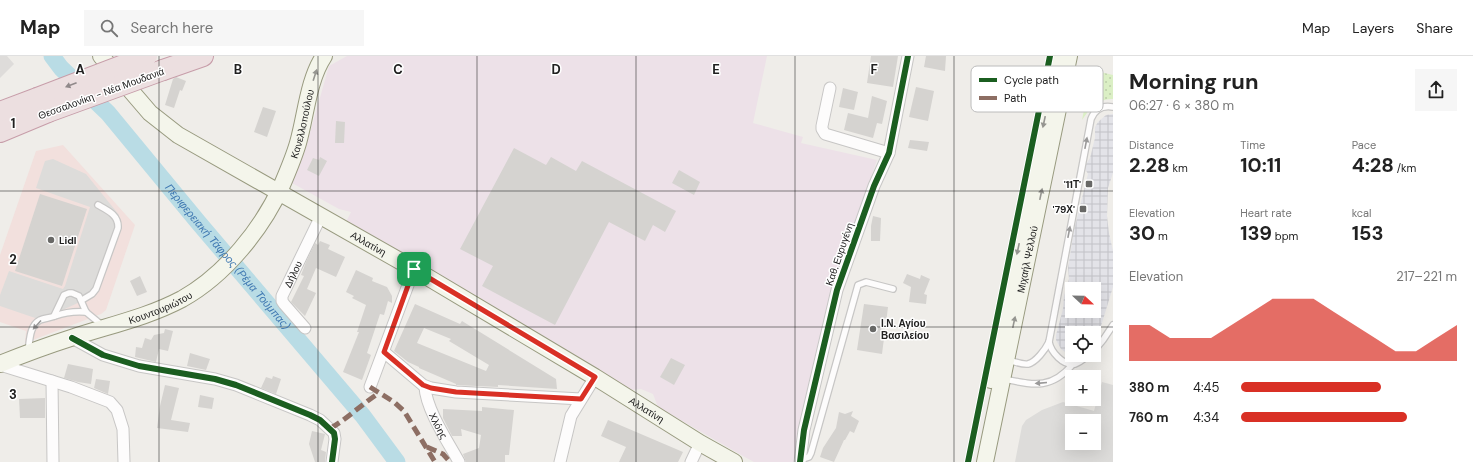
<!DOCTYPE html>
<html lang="en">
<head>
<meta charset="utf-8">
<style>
  :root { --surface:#fff; --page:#f6f6f6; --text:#222; --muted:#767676; --line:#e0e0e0; --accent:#d93025 }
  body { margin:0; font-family:"DM Sans",sans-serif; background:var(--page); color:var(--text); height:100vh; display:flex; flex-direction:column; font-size:15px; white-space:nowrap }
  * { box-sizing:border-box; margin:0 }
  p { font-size:13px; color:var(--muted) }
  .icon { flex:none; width:22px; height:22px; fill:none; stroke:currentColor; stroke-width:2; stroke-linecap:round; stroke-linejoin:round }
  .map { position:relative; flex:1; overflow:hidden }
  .panel { display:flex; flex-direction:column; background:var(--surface); width:360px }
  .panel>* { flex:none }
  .needle { width:26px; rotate:112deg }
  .controls { position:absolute; left:1065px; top:226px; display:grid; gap:8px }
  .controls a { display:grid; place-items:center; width:36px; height:36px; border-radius:0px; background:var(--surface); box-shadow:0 4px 16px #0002; font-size:20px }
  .pin { position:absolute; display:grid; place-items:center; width:34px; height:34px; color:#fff; margin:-17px; border-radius:8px; box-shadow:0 2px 6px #0006 }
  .round { display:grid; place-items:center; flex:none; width:42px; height:42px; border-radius:0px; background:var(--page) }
  .head { display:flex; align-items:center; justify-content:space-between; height:68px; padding:0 16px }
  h1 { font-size:22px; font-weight:700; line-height:30px }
  .stats { display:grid; grid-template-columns:repeat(3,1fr); gap:6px; height:68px; padding:4px 16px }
  .stats div { display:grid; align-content:center }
  .stats b { font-size:20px; font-weight:700 }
  .stats small { font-size:11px; font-weight:400 }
  .stats p { font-size:11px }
  .chart { height:112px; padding:8px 16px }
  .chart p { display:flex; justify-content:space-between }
  .chart svg { width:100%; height:72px; margin-top:4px; fill:var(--accent); opacity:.7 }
  ul { padding:0 16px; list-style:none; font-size:13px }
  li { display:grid; grid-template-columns:64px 48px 1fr; align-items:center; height:30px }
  li i { height:10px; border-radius:5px; background:var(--accent) }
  header { display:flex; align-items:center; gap:24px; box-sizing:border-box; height:56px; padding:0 20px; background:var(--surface); border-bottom:1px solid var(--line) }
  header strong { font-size:19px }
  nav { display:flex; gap:22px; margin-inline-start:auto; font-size:14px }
  .search { width:280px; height:36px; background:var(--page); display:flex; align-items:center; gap:10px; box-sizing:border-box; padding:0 14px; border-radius:0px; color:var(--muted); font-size:15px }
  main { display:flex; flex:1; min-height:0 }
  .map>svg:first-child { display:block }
  .residential { fill:#dedcda }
  .commercial { fill:#f2e0dd }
  .industrial { fill:#ede1e8 }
  .religious { fill:#dddcda; fill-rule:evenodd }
  .grass { fill:url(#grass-dots) }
  .plaza { fill:url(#plaza-grid); fill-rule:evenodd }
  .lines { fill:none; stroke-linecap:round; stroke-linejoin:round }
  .river { stroke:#b9dce5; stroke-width:17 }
  .building { fill:#d5d3d0; fill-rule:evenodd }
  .lane-casing { stroke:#c7c6c5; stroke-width:8 }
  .street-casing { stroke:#c7c6c5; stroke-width:13 }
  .secondary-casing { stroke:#989a7f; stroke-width:18 }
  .highway-casing { stroke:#c79da9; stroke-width:22 }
  .lane { stroke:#fdfcfc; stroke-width:5.5 }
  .street { stroke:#fdfcfc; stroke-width:11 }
  .secondary { stroke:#f4f5eb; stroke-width:16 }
  .highway { stroke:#ecdfe0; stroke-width:20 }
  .highway-bridge-casing { stroke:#c79da9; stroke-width:22; stroke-linecap:butt }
  .highway-bridge { stroke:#ecdfe0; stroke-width:20 }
  .quiet { stroke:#8d6e63; stroke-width:5; stroke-dasharray:10 5; stroke-linecap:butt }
  .cycleway-casing { stroke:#fff; stroke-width:8 }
  .cycleway { stroke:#1b5e20; stroke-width:6 }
  .oneway { fill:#959590 }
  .oneway2 { fill:#90898a }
  .oneway3 { fill:#9a9999 }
  .route-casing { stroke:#fff; stroke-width:8 }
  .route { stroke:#d93025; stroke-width:5 }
  .grid { fill:none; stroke:#202020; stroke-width:1; stroke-opacity:0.55 }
  .poi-dot { fill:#686866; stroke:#fff; stroke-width:1.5 }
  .labels { text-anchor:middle; stroke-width:3; stroke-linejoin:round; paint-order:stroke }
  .street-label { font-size:10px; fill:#202020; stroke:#fff }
  .poi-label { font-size:10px; font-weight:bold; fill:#202020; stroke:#fff; text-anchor:end }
  .water-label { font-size:11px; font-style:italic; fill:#4079b2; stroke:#fff }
  .key { fill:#fff; stroke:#bcbcbc; stroke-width:1 }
  .key-label { font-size:11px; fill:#202020 }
  .grid-label { font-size:13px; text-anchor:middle; font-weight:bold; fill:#202020; stroke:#fff; stroke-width:3; stroke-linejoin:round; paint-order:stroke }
</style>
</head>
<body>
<header>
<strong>Map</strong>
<div class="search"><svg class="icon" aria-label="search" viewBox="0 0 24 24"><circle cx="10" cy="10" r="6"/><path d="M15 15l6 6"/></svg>Search here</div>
<nav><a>Map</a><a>Layers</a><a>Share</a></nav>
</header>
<main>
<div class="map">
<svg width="1113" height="406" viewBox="0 0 1113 406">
  <defs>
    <pattern id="grass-dots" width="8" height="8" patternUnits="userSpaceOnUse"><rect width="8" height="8" fill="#dbefc5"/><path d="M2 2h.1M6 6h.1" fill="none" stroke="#bccda9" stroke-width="1.8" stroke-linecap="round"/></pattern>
    <pattern id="plaza-grid" width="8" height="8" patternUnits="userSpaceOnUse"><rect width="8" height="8" fill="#e3e3e8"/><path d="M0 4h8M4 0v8" fill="none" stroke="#c2c2c7"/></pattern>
  </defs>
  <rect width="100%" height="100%" fill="#efede9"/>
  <polygon class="residential" points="0,0 7,0 14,8 0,22"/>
  <polygon class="commercial" points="63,89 135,169 106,254 101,258 25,287 26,275 0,266 0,199 36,95"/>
  <polygon class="industrial" points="347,0 767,0 753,67 803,81 801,87 877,104 835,225 794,406 754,406 743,400 658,351 653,338 641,333 629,334 483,246 478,239 474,242 386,188 346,166 351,156 339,153 292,127 305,94 329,10"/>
  <g class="religious">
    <polygon points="53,103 86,118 119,159 95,239 41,264 0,250 0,239 9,215 63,233 65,230 90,151 36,132 45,105"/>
    <path d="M1102 326 1113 329V406H1015L1022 370 1026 364 1042 354 1063 346 1094 355ZM1072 365H1094V387H1072Z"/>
  </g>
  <path class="grass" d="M1092 14 1113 19V43C1099 42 1089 53 1082 64Z"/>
  <path class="plaza" d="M1113 58V117L1108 132 1107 160 1109 177 1113 195V231L1101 270 1094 278 1072 277V298L1065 296 1061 293 1056 284V279L1063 253 1064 240 1069 223 1068 212 1074 174 1088 118 1084 111 1090 102 1095 82V71L1098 66 1106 59ZM1072 233H1094V255H1072Z"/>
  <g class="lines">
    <path class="river" id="s1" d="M52 0 61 12 108 57 198 166 363 360 397 406"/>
  </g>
  <g class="building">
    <polygon points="871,0 898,0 893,31 867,27"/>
    <polygon points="926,0 946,0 945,15 924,11"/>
    <polygon points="176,21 186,25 182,35 180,34 174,52 165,49 173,23"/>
    <polygon points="916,31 934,35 928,65 909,61"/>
    <polygon points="843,32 858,36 854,54 839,51"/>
    <polygon points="872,40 887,45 882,68 877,67 873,82 844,74 848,57 868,62"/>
    <polygon points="263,51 276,55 267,81 254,76"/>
    <polygon points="336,65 345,66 344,87 335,87"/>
    <polygon points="910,84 929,86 927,95 908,92"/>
    <polygon points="514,92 546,109 551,101 576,115 582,105 676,155 665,176 653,169 645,185 609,166 555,269 482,230 493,210 460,193"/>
    <polygon points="320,101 327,105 319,120 307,114 313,102 319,104"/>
    <polygon points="679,114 700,126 694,139 672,127"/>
    <polygon points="40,138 87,153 62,230 15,215"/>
    <polygon points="873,160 881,162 880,185 871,185 871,170"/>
    <polygon points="320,185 330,189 328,193 345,201 336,221 316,212 307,233 316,237 305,260 291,246 304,220 301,219 306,206 315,187 318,189"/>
    <polygon points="356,214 373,222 372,225 387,231 392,240 392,247 388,245 384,259 380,258 367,297 371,299 362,324 343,316 359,276 357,276 366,249 352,242 354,240 346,236"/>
    <polygon points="907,218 920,223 921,219 930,223 924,238 927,239 926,248 909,246 911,231 903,227"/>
    <polygon points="140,220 147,236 137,240 130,225"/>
    <path d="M415 248 460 268 462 265 556 323 557 333 498 329V331L456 329V328L419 312V311L408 306 394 295ZM424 272 451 283 449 285 489 309 486 315 417 287Z"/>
    <polygon points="864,248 888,251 882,298 857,294"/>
    <polygon points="165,273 173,275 168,295 159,293 156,306 135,301 136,291 142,292 145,282 151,284 154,279 164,277"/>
    <polygon points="190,297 210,303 206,314 187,310"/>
    <polygon points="671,302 685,309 674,329 660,321"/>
    <polygon points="68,308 93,313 91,328 78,326 64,322"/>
    <polygon points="273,320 281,323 276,338 261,332 266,321 272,323"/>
    <polygon points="96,323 110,325 108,338 94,332"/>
    <polygon points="165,329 179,332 171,364 190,367 188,376 157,372 160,350"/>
    <polygon points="200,339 214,342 212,353 198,351"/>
    <polygon points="45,342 45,362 20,362 19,343"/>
    <polygon points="482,351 514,354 509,399 505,399 505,406 466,406 463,398 479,392 481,379 461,373 462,380 452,380 443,362 443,353 482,355"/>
    <polygon points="853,355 851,360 859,365 854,377 850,375 845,384 844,384 834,406 820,401 823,392 836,372 839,356 845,358"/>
    <polygon points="608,364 683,396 678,406 619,406 626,391 601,380"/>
    <polygon points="312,375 325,378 321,394 326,396 325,406 315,406 309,388"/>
  </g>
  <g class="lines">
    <g class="lane-casing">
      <g id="lane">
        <path d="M82 244 92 238 96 233 118 172C119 159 107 154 98 149"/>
        <polyline points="54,260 64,239 69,237 72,237 79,240 86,256 103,270"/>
        <path d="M1049 286C1051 296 1063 310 1075 308 1080 306 1085 302 1089 299"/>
        <path d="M28 295C30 285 29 270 40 264 45 262 50 262 55 260 66 256 74 255 86 256"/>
        <polyline points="1094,295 1103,284 1113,269"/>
        <path d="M1008 304C1013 305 1022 309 1028 308 1036 306 1045 294 1049 286L1091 63C1095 53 1102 49 1113 51"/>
        <path d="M1004 323C1034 329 1051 334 1073 308"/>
        <polyline points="800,404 809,401 811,397 858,229 866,226 893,233"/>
      </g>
    </g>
    <g class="street-casing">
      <g id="street">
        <polyline points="830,32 822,70 822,73 825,78 889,97"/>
        <path id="s2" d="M305 272 284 248 282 245V240L321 160"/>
        <polyline points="72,282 103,299 139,310 215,323 236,329 310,359 320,364 334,377 335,383 332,406"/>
        <polyline points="384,296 423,329 431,332 456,336 581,343"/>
        <polyline points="0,309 71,331 110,346 117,354 123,373 124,406"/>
        <polyline points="52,325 53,406"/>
        <polyline points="370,331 414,213"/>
        <path id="s3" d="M425 331C426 353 448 386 459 406"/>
        <polyline points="560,406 571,360 595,321"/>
        <polyline points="691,406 700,387"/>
        <polyline points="800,406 804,374 837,234 874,130 889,97 908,0"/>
      </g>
    </g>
    <g class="secondary-casing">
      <g id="secondary">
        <path id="s4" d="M101 0 150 57 178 79 414 213 595 321 700 387 734 406"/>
        <path id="s5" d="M0 308C24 298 49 289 74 281 111 269 148 261 182 243 225 219 262 173 282 129 288 115 294 101 298 87 306 59 308 24 324 0"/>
        <polyline points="991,324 1057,0"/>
        <path id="s6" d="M985 406 1069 0"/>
      </g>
    </g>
    <g class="highway-casing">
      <g id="highway">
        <polyline points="163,14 203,0"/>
        <polyline points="0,56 37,42"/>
        <polyline points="0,76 48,56"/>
      </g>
    </g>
    <use href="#lane" class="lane"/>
    <use href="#street" class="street"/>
    <use href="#secondary" class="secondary"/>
    <use href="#highway" class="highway"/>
    <g class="highway-bridge-casing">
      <g id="highway-bridge">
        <polyline points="37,42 147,0"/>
        <polyline points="48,56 163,14"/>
      </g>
    </g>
    <use href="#highway-bridge" class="highway-bridge"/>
    <g class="quiet">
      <polyline points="370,331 394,346 404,355 435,406"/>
      <path d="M331 372C348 362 362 348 379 337"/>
      <polyline points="427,391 443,398 450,406"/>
    </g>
    <g class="cycleway-casing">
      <g id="cycleway">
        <polyline points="72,282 103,299 139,310 215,323 236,329 310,359 320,364 334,377 335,383 332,406"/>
        <polyline points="800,406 804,374 837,234 874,130 889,97 908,0"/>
        <polyline points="968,406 1050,0"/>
      </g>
    </g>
    <use href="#cycleway" class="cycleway"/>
  </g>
  <defs><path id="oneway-solid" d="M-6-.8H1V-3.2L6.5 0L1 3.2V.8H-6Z"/></defs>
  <g class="oneway">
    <use href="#oneway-solid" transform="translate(315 19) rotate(-72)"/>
    <use href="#oneway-solid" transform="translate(1044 66) rotate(102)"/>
    <use href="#oneway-solid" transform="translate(1041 138) rotate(-78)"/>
    <use href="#oneway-solid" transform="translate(1018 193) rotate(102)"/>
    <use href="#oneway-solid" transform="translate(1014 266) rotate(-78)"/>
  </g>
  <use class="oneway2" href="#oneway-solid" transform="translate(71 29) rotate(159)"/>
  <g class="oneway3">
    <use href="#oneway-solid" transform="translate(1086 87) rotate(-79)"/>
    <use href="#oneway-solid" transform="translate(1069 176) rotate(-79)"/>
    <use href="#oneway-solid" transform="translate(37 269) rotate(132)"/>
    <use href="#oneway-solid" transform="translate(1041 327) rotate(175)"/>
  </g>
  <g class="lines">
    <g class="route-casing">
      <polygon id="route" points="414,213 595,321 581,343 456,336 431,332 423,329 384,296"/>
    </g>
    <use href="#route" class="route"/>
  </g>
  <path class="grid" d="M159 0V406M318 0V406M477 0V406M636 0V406M795 0V406M954 0V406M0 135H1113M0 271H1113"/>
  <g class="poi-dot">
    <rect x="1085" y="124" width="8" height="8" rx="2"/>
    <rect x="1079" y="149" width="8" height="8" rx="2"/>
    <circle cx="51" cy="184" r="4"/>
    <circle cx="873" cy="273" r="4"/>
  </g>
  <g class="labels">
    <g class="street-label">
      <text transform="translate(101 37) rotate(-20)" y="4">Θεσσαλονίκη - Νέα Μουδανιά</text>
      <text dy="4" stroke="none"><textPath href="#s5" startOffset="412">Κανελλοπούλου</textPath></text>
      <text dy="4" stroke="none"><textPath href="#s4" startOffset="330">Αλλατίνη</textPath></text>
      <text transform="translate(839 198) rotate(-71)" y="4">Καθ. Ευρυγένη</text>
      <text dy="4" stroke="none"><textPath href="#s6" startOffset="207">Μιχαήλ Ψελλού</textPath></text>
      <text dy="4" stroke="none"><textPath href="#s2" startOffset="65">Δήλου</textPath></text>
      <text dy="4" stroke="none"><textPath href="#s5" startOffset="170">Κουντουριώτου</textPath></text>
      <text dy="4" stroke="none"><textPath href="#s4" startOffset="654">Αλλατίνη</textPath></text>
      <text dy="4" stroke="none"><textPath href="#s3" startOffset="41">Χλόης</textPath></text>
    </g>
    <g class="poi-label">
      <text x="1081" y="132">'11Τ'</text>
      <text x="1075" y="157">'79Χ'</text>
      <text x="59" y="188" text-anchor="start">Lidl</text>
      <text x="881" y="271" text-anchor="start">Ι.Ν. Αγίου<tspan x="881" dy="12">Βασιλείου</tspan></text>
    </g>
    <g class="water-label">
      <text dy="4" stroke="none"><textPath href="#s1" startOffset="267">Περιφερειακή Τάφρος (Ρέμα Τούμπας)</textPath></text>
    </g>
  </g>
  <rect x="971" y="10" width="132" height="46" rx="6" class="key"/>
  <rect x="979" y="22" width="18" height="4" fill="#1b5e20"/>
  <rect x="979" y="40" width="18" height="4" fill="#8d6e63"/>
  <g class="key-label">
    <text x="1004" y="28">Cycle path</text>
    <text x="1004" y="46">Path</text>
  </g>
  <g class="grid-label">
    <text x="80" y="18">A</text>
    <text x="238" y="18">B</text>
    <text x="398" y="18">C</text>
    <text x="556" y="18">D</text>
    <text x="716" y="18">E</text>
    <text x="874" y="18">F</text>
    <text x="13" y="72">1</text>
    <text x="13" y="208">2</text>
    <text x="13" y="343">3</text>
  </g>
</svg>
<div class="controls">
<a><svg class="needle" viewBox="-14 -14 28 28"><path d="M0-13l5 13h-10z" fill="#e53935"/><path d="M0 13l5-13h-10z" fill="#767676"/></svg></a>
<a><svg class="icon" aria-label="locate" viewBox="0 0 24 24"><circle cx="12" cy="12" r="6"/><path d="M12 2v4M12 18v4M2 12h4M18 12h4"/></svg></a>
<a>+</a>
<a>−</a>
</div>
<div class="pin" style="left:414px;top:213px;background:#1e9e55"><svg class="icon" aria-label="arrive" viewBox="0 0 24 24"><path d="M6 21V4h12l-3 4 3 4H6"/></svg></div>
</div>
<section class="panel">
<div class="head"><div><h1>Morning run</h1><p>06:27 · 6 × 380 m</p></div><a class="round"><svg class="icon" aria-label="share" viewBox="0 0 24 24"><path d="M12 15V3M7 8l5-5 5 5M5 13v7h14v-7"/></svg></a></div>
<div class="stats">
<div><p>Distance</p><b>2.28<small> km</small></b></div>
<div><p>Time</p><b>10:11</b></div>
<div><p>Pace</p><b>4:28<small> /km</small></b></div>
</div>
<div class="stats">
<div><p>Elevation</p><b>30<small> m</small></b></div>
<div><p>Heart rate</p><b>139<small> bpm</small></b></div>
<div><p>kcal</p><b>153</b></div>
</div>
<div class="chart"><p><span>Elevation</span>217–221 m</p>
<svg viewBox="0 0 160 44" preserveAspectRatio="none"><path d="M0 44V22L10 22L20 30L30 30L40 30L50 22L60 14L70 6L80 6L90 6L100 14L110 22L120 30L130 38L140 38L150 30L160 22V44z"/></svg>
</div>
<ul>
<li><b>380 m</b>4:45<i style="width:65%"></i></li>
<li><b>760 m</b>4:34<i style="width:77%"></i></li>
</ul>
</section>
</main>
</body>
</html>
